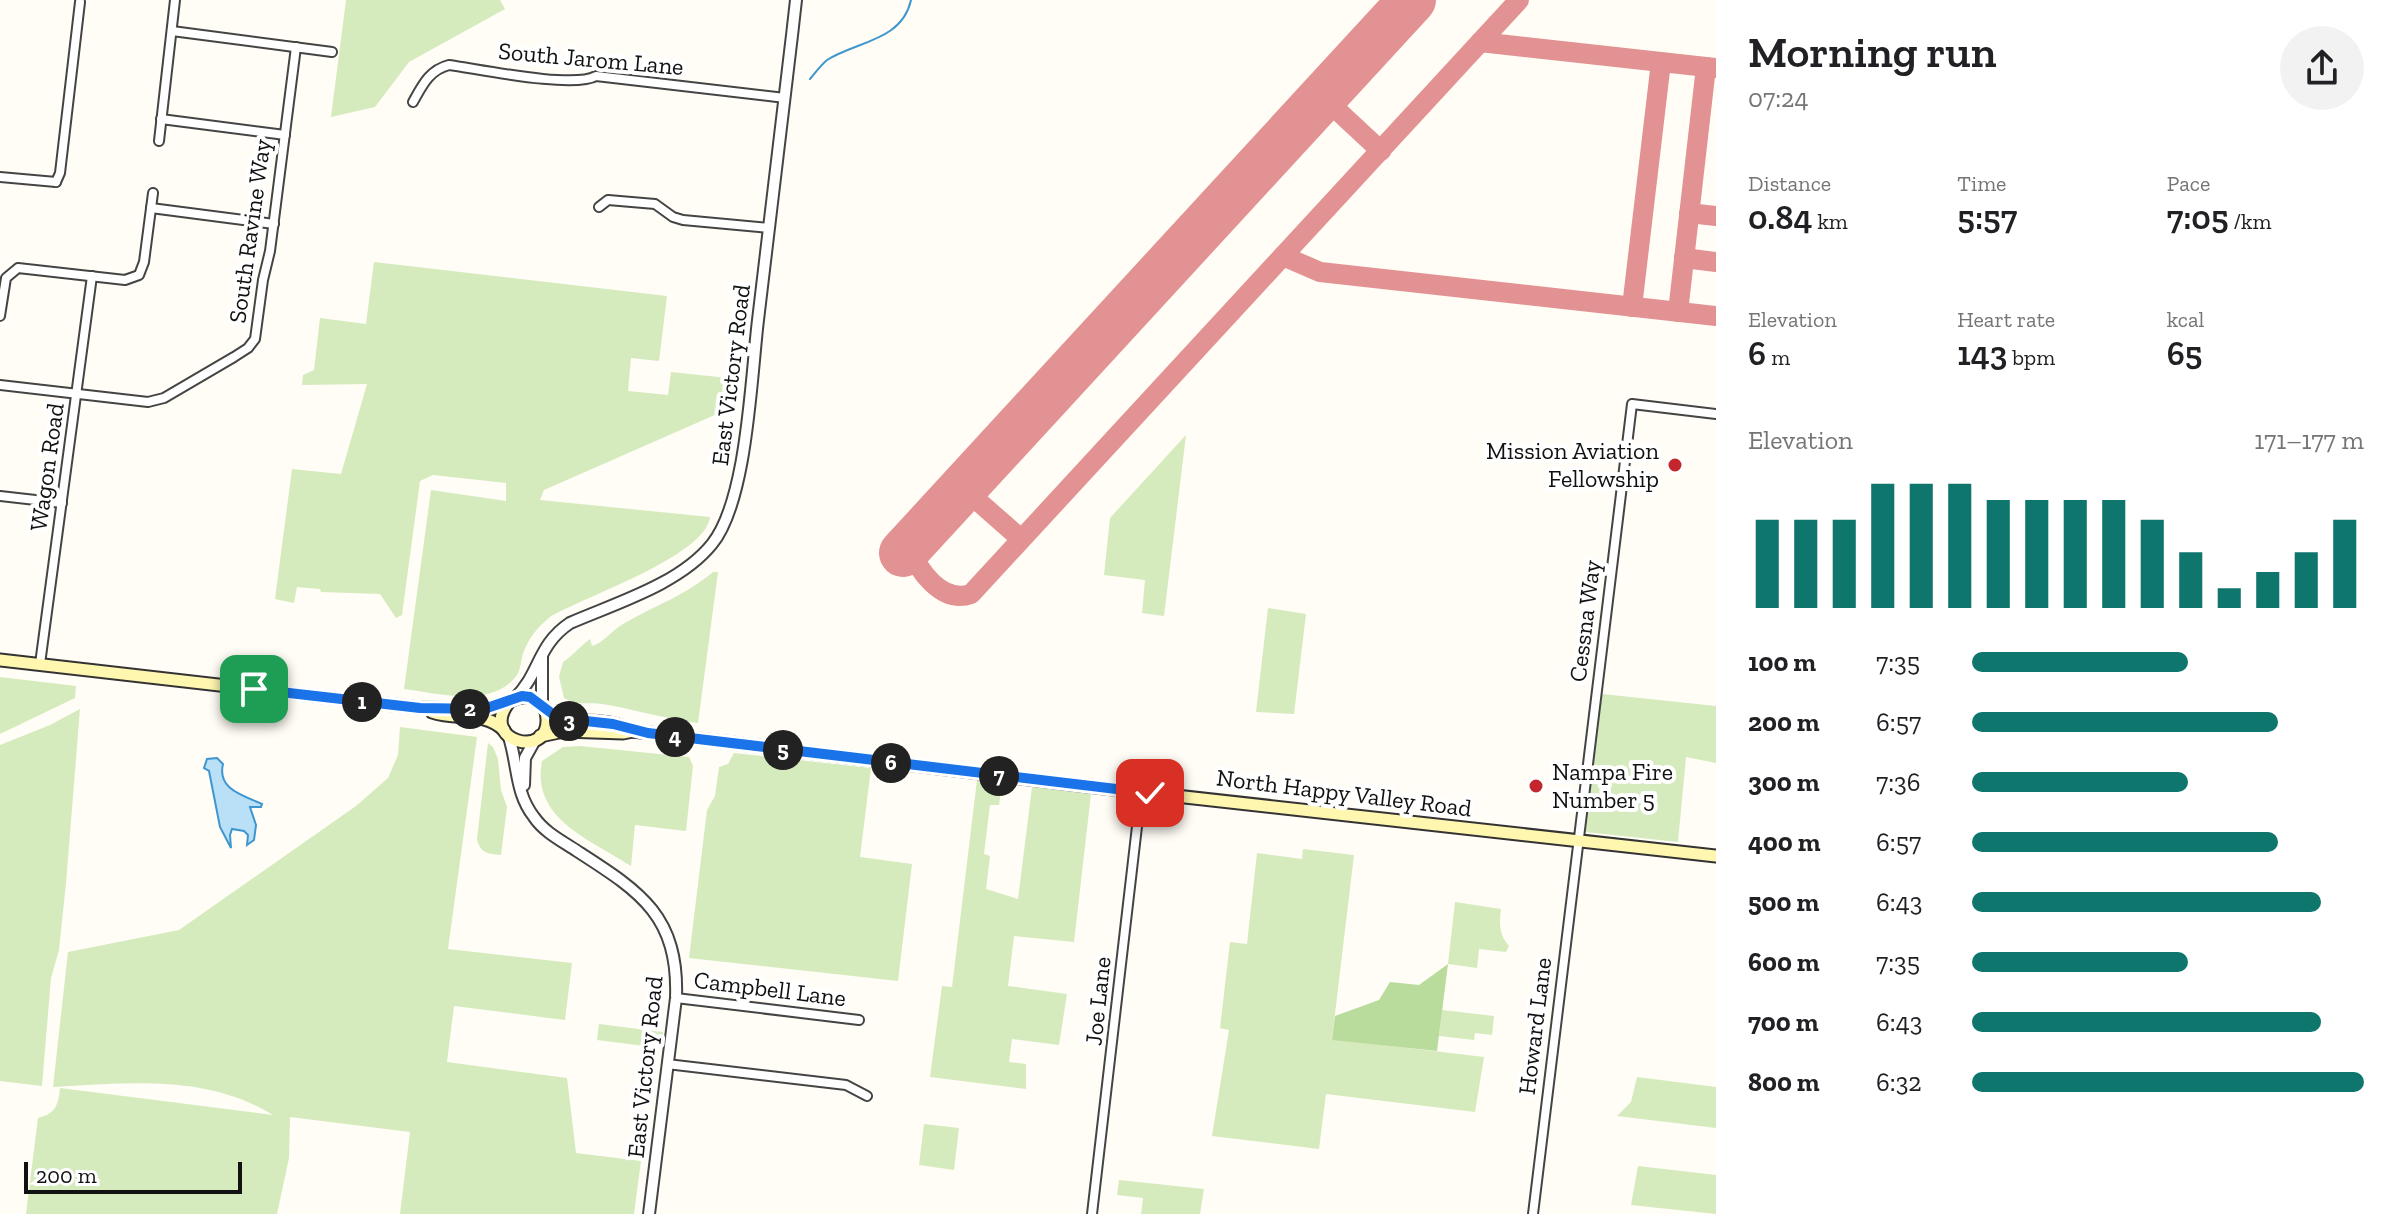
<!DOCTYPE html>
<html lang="en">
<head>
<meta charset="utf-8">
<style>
  :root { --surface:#fff; --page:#f2f2f2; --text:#202124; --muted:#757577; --accent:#0f766e }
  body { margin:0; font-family:"Zilla Slab",serif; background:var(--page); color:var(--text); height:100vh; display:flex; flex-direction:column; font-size:30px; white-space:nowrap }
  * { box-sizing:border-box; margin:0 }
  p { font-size:26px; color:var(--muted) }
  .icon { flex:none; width:44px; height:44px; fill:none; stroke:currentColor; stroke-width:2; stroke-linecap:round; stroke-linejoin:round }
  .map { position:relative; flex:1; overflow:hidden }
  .details { display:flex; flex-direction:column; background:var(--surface); width:680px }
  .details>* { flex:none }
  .scale { position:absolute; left:24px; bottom:20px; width:218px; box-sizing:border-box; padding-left:8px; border:4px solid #111; border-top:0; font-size:22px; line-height:28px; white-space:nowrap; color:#111; -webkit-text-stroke:6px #fff; paint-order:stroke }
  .pin { position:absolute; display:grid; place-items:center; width:68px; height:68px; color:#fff; margin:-34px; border-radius:16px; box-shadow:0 4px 12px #0006 }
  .km { position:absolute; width:40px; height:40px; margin:-20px; border-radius:50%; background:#222; color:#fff; font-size:22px; line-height:40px; text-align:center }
  .round { display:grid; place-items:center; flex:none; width:84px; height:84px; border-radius:42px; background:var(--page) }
  .overview { display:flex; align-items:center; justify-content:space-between; height:136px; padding:0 32px }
  h1 { font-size:44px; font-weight:600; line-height:60px }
  .metrics { display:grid; grid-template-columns:repeat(3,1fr); gap:12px; height:136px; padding:8px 32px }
  .metrics div { display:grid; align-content:center }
  .metrics b { font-size:34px; font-weight:600 }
  .metrics small { font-size:22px; font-weight:400 }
  .metrics p { font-size:22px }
  .chart { height:224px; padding:16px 32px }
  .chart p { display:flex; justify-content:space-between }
  .chart svg { width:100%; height:144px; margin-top:8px; stroke:var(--accent); stroke-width:6 }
  ul { padding:0 32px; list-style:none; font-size:26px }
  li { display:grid; grid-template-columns:128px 96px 1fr; align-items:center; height:60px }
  li i { height:20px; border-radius:10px; background:var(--accent) }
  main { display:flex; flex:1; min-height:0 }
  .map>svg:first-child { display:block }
  .green { fill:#d5ebbd }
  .forest { fill:#b9dc9c }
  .water { fill:#b9e0f7; stroke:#3f96cf; stroke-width:2 }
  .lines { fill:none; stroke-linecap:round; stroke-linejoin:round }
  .stream { stroke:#3f96cf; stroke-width:2 }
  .taxiway { stroke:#e29292; stroke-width:20 }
  .runway { stroke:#e29292; stroke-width:48 }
  .minor-casing { stroke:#444; stroke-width:12 }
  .tertiary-casing { stroke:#444; stroke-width:14 }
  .secondary-casing { stroke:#333; stroke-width:15 }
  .minor { stroke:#fff; stroke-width:8 }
  .tertiary { stroke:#fff; stroke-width:10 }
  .secondary { stroke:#fff6b0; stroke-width:11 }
  .route-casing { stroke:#fff; stroke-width:16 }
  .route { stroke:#1a73e8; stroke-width:10 }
  .poi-dot { fill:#c4262e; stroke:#fff; stroke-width:3 }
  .labels { text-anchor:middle; stroke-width:8; stroke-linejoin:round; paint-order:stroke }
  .street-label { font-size:24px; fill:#111; stroke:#fff }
  .poi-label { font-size:24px; fill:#111; stroke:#fff; text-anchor:end }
</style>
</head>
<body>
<main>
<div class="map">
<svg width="1716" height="1214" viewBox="0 0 1716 1214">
  <rect width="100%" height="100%" fill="#fffdf5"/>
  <g class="green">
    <polygon points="346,0 500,0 505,9 409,62 375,107 331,117"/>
    <path d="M374 262 667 296 659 361 631 358 628 391 668 395 671 372 737 379 733 407 544 490 540 500 710 517C706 556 583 597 550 617 538 627 530 636 524 651 521 658 521 669 517 675 493 709 438 693 404 689L431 490 506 501V483L433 475 420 481 402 615 396 618 380 594 321 592 320 589 297 587 294 603 275 599 292 469 341 474 367 384 302 385 303 375 314 370 320 318 366 324Z"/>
    <polygon points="1186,435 1164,616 1142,613 1145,580 1104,575 1110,518"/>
    <path d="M713 572H718L698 723C665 719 634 709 602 704 587 702 577 706 564 698L559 677 563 662C574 655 579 647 590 639L592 646C605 642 612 630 623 624 654 606 686 595 713 572Z"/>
    <polygon points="1268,608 1306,614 1294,714 1256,712"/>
    <polygon points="0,677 76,686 75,698 0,734"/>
    <polygon points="1602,694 1716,706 1716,763 1686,757 1678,842 1585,832"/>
    <polygon points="80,709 66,883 59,950 51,978 42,1086 0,1081 0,745 50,725"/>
    <path d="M400 727 477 737 448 949 572 963 565 1020 454 1006 447 1062 567 1078 576 1153 641 1161 634 1214H400L410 1132 290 1117 289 1158 277 1214H26L38 1118C56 1113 58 1106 60 1088L273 1115C206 1074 129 1083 53 1087L68 952 179 930 356 806 388 778 398 755Z"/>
    <path d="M488 743 493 747 498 759 501 790 507 807 501 855C488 854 480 853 477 839Z"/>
    <path d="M580 746 689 757 693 766 686 831 635 825 631 866C590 839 531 819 542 761L563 747Z"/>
    <polygon points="734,753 871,768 860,857 912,864 898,981 689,958 707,810 715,796 719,767 728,764"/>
    <polygon points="977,780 1002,783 999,805 990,805 984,854 990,856 986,889 1018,899 1032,787 1091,794 1074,942 1014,936 1008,986 1067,994 1059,1045 1012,1039 1009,1062 1026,1064 1026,1089 930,1077 942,986 952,987"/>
    <polygon points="1303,849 1354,855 1332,1039 1484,1057 1475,1112 1326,1094 1319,1149 1212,1136 1229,1030 1220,1028 1230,942 1247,944 1257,853 1302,859"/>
    <path d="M1455 902 1501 909C1499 924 1499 935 1509 946L1506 952 1479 949 1477 968 1448 964Z"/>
    <polygon points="1442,1010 1494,1016 1492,1035 1475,1033 1474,1040 1439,1036"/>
    <polygon points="599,1024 663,1032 661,1048 597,1040"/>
    <polygon points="1637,1077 1716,1087 1716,1128 1617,1116 1631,1102"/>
    <polygon points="924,1124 959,1128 954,1170 919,1165"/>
    <polygon points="1638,1166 1716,1175 1716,1214 1631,1205"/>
    <polygon points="1119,1180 1204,1189 1200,1214 1141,1214 1143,1198 1117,1195"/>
  </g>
  <polygon class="forest" points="1448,964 1437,1051 1332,1040 1335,1016 1379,1000 1390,982 1419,985"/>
  <path class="water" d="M217 758 223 764C217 789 242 795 262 804L261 807H250L256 825 254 840 247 845 248 835 244 831 232 829 230 835 231 848 220 827 209 771 204 768 207 759Z"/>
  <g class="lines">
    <path class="stream" d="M810 79C815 73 821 65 827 60 857 41 902 41 911 0"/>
    <g class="taxiway">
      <polyline points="1480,42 1716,68"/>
      <polyline points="1323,97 1381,151"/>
      <polyline points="1689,213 1716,216"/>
      <polyline points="1283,256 1320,272 1716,316"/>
      <polyline points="1684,258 1716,262"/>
      <polyline points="1632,307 1661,62"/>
      <polyline points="1678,312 1706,67"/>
      <polyline points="963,488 1021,539"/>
      <path d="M909 546C918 571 942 604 971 594L1519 0"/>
    </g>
    <polyline class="runway" points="903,553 1412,0"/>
    <g class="minor-casing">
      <g id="minor">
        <polyline points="172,31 332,52"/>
        <path d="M413 102C422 86 429 70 449 65 479 69 573 89 596 76L785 98"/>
        <polyline points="161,119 285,135"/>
        <polyline points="159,141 175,0"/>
        <polyline points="0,177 56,182"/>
        <polyline points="56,182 60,173 80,2"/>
        <polyline points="599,207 608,200 655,204 673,217 683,220 769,228"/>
        <polyline points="151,208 274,224"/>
        <polyline points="0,316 6,278 18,268 125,280 139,275 144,262 153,193"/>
        <polyline points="0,385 148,402 164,398 234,357 248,348 255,339 263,280 270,251 296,47"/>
        <polyline points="0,496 62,503"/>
        <polyline points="40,664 92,276"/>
        <polyline points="676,998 859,1020"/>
        <polyline points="667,1064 846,1085 867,1096"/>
        <polyline points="1092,1214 1141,792"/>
        <polyline points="1533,1214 1632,404 1716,414"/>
      </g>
    </g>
    <g class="tertiary-casing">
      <g id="tertiary">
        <polyline points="542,656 542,705"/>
        <path d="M515 698C540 674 537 645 570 623 616 603 680 584 712 544 747 501 751 378 758 320 771 214 784 107 796 0"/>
        <path d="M509 737C518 765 515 793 534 817 544 832 562 841 577 851 639 891 679 915 676 998L649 1214"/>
        <polyline points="524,785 525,758 535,740"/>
      </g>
    </g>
    <g class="secondary-casing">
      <g id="secondary">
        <path d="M0 660 420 708C444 707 470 712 494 707 507 704 521 692 535 699 542 703 547 710 547 719 549 760 478 741 509 702"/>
        <path d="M546 711C573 727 605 715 633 731"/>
        <path d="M432 712C457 721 483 710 504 730"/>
        <polyline points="540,736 564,731 623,733 633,731 1104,788 1716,856"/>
      </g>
    </g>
    <use href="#minor" class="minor"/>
    <use href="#tertiary" class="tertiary"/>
    <use href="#secondary" class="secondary"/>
  </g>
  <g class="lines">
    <g class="route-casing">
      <polyline id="route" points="254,689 420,708 484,709 522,696 530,697 558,718 613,724 648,733 1150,793"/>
    </g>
    <use href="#route" class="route"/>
  </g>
  <g class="poi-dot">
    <circle cx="1675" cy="465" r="8"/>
    <circle cx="1536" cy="786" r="8"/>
  </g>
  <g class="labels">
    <g class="street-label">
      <text transform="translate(591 59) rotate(5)" y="8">South Jarom Lane</text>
      <text transform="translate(250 231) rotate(-82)" y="8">South Ravine Way</text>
      <text transform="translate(731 375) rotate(-83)" y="8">East Victory Road</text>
      <text transform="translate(47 467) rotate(-82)" y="8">Wagon Road</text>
      <text transform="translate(1585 621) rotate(-83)" y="8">Cessna Way</text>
      <text transform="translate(1344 793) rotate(7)" y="8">North Happy Valley Road</text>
      <text transform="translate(770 989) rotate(7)" y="8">Campbell Lane</text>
      <text transform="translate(1098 1001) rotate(-84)" y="8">Joe Lane</text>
      <text transform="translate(1535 1026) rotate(-83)" y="8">Howard Lane</text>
      <text transform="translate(645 1067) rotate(-84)" y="8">East Victory Road</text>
    </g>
    <g class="poi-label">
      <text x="1659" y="459">Mission Aviation<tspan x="1659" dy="28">Fellowship</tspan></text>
      <text x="1552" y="780" text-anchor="start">Nampa Fire<tspan x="1552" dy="28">Number 5</tspan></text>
    </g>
  </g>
</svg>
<div class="scale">200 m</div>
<div class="pin" style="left:254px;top:689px;background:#1e9e55"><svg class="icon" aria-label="arrive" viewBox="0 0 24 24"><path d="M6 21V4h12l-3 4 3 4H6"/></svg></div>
<div class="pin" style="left:1150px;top:793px;background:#d93025"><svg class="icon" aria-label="check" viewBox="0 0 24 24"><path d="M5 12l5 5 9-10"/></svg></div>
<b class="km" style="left:362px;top:702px">1</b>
<b class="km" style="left:470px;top:709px">2</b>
<b class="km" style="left:569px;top:721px">3</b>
<b class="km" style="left:675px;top:737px">4</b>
<b class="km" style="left:783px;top:750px">5</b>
<b class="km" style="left:891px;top:763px">6</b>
<b class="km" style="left:999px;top:776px">7</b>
</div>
<section class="details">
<div class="overview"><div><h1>Morning run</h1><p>07:24</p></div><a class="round"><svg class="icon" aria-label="share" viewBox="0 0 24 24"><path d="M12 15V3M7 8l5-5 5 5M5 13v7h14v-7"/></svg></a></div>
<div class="metrics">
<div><p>Distance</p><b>0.84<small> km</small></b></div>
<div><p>Time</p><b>5:57</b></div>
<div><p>Pace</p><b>7:05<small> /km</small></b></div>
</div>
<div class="metrics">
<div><p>Elevation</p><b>6<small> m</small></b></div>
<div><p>Heart rate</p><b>143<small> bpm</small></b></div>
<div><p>kcal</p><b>65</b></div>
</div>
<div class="chart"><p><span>Elevation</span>171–177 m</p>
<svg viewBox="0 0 160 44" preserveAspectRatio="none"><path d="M5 44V17M15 44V17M25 44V17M35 44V6M45 44V6M55 44V6M65 44V11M75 44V11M85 44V11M95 44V11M105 44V17M115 44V27M125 44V38M135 44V33M145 44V27M155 44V17"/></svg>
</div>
<ul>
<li><b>100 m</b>7:35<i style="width:55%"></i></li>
<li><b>200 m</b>6:57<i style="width:78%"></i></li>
<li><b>300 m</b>7:36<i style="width:55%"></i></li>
<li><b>400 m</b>6:57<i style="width:78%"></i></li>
<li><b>500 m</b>6:43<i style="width:89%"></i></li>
<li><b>600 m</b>7:35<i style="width:55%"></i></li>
<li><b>700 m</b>6:43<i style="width:89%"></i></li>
<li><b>800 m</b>6:32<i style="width:100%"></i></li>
</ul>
</section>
</main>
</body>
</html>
